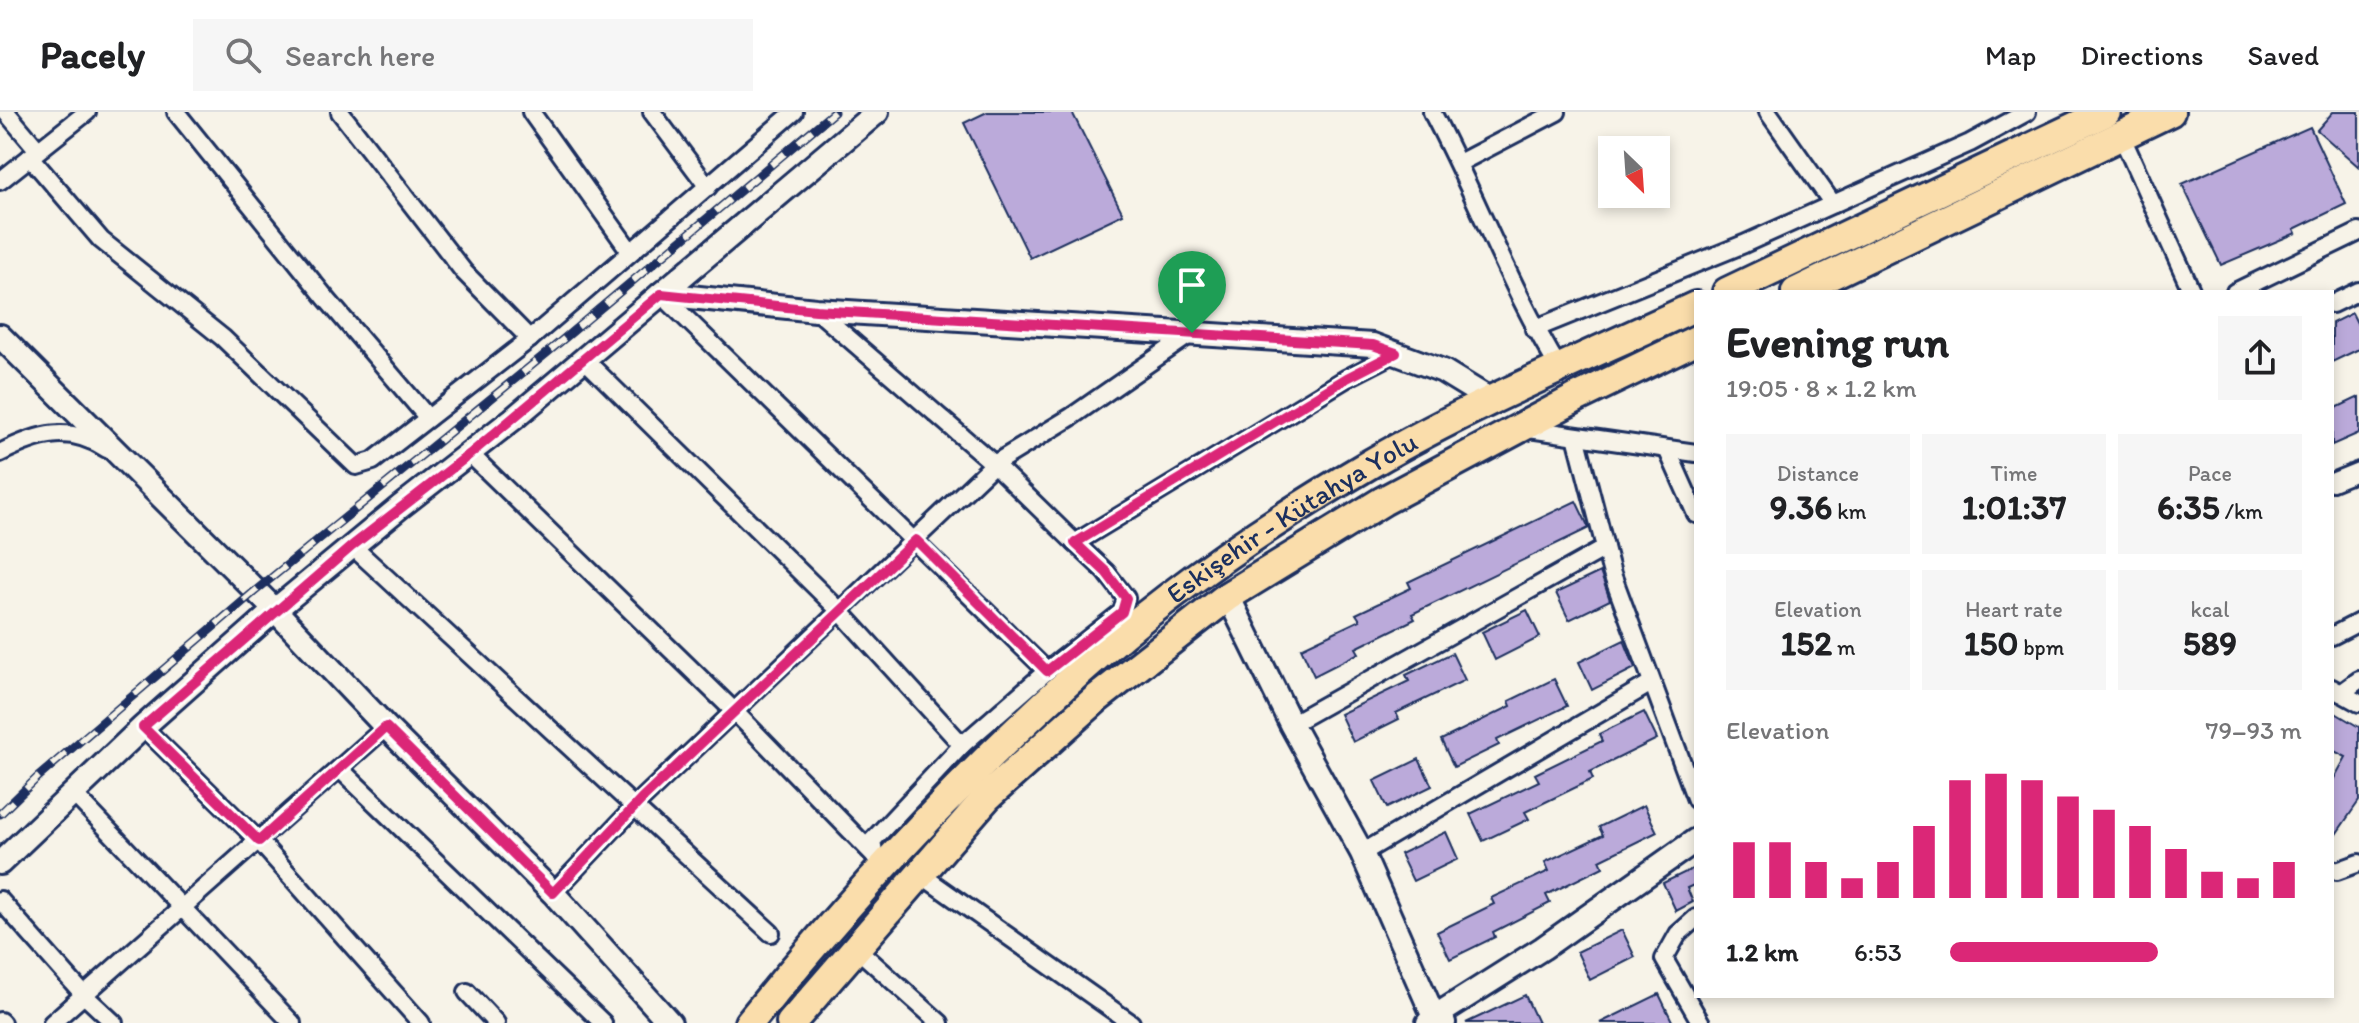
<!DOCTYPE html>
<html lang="en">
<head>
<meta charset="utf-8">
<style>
  :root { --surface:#fff; --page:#f6f6f6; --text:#202124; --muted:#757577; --line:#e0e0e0; --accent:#db2777 }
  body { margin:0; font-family:Itim,sans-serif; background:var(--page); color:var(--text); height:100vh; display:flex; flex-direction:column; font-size:30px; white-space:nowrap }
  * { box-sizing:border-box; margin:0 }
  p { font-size:26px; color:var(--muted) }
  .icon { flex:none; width:44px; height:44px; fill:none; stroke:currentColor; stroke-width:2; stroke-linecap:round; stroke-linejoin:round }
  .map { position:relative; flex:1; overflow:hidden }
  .panel { position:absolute; left:1694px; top:178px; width:640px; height:708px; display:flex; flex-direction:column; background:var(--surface); border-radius:0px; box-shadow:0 4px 12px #0003 }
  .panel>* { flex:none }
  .needle { width:52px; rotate:155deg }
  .fabs { position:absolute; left:1598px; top:24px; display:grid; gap:16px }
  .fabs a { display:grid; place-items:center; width:72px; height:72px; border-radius:0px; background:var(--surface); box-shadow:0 4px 12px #0003; font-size:40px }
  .pin { position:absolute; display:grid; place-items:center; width:68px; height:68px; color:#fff; margin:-82px -34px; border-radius:50% 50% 50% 0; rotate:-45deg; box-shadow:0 0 8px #0007 }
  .pin .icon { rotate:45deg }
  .round { display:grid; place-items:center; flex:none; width:84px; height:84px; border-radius:0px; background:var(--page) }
  .summary { display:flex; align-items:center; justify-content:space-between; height:136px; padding:0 32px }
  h1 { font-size:44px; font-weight:700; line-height:60px }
  .figures { display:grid; grid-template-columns:repeat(3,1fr); gap:12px; height:136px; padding:8px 32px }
  .figures div { display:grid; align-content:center; border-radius:0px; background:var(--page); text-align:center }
  .figures b { font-size:34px; font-weight:700 }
  .figures small { font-size:22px; font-weight:400 }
  .figures p { font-size:22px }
  .chart { height:224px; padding:16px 32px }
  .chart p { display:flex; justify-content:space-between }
  .chart svg { width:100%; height:144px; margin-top:8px; stroke:var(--accent); stroke-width:6 }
  ul { padding:0 32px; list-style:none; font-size:26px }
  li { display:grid; grid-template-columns:128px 96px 1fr; align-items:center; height:60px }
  li i { height:20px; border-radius:10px; background:var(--accent) }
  header { display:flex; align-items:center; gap:48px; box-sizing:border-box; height:112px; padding:0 40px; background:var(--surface); border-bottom:2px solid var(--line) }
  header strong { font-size:38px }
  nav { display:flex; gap:44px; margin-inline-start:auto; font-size:28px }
  .search { width:560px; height:72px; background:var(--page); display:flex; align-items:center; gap:20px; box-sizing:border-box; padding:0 28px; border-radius:0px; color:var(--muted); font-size:30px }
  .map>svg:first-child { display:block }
  .building { fill:#bbaada; stroke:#1b2f5e; stroke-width:2 }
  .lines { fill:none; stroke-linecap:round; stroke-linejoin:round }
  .street-casing { stroke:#1b2f5e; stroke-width:22 }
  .secondary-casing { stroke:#1b2f5e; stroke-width:28 }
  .highway-casing { stroke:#1b2f5e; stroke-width:34 }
  .street { stroke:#f7f3e8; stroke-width:16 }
  .secondary { stroke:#f7f3e8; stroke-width:22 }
  .highway { stroke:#faddab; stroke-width:28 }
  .rail-casing { stroke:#1b2f5e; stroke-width:9 }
  .rail { stroke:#f7f3e8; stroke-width:6; stroke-dasharray:18; stroke-linecap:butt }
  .route-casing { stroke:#fff; stroke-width:16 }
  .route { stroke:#db2777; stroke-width:10 }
  .labels { text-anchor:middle; stroke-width:7; stroke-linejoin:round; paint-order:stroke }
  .street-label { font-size:28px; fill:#1b2f5e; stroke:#f7f3e8 }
</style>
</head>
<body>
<header>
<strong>Pacely</strong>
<div class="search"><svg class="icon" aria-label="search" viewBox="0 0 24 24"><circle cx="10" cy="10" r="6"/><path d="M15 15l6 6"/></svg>Search here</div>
<nav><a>Map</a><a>Directions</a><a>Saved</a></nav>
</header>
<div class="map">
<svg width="2359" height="911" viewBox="0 0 2359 911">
  <rect width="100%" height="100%" fill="#f7f3e8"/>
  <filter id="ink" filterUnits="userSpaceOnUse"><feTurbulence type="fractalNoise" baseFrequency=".0125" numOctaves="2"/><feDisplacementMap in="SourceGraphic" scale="16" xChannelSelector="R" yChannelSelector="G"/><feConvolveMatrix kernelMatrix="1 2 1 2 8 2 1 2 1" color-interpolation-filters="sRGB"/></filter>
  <g filter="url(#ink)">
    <g class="building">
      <polygon points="987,0 1072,0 1123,102 1030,146 964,11"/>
      <polygon points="2333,0 2359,0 2359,55 2317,18"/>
      <polygon points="2310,15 2346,92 2294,117 2296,121 2221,153 2182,72"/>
      <polygon points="2352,201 2359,215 2359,237 2332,250 2332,211"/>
      <polygon points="2359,285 2359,321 2332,333 2332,298"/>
      <polygon points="1576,389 1589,416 1412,502 1415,507 1356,536 1359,541 1314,564 1301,536 1360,508 1356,502 1411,476 1408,470"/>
      <polygon points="1600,460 1610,488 1569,508 1556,481"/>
      <polygon points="1527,498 1540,525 1495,548 1482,520"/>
      <polygon points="1624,528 1635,556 1592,578 1579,550"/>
      <polygon points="1452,541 1465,568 1396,601 1399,607 1353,630 1340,602 1409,569 1406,563"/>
      <polygon points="1554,567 1567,594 1497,628 1499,633 1454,655 1441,628 1511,594 1509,589"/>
      <polygon points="2332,599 2359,615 2359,689 2332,728 2332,670 2346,645 2332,638"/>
      <polygon points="1644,600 1657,627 1590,660 1593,667 1525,700 1529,707 1483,729 1470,702 1539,669 1535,662 1602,629 1599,622"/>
      <polygon points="1419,647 1432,674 1387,696 1374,669"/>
      <polygon points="1644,693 1657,720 1600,748 1603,755 1546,783 1550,791 1493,820 1495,825 1450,847 1437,820 1494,792 1491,786 1549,759 1545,750 1603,723 1599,715"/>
      <polygon points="1446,720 1458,747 1413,769 1400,742"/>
      <polygon points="1696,755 1696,772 1687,776 1693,790 1676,799 1663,771"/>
      <polygon points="1622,818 1635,845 1590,868 1577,840"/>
      <polygon points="1659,882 1673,911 1600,911"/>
      <polygon points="1525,883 1538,911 1466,911"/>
    </g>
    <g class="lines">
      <g class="street-casing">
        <g id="street">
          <polyline points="6,0 38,38"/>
          <polyline points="176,0 325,185 428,306"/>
          <polyline points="340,0 464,160 530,227"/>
          <polyline points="531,0 630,139"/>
          <polyline points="652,0 708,75"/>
          <path d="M1432 0C1477 85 1510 176 1560 258"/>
          <polyline points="1768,0 1833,92 1970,31 2027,0"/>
          <polyline points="2121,23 2192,180"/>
          <polyline points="30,45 101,128 223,226 356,354 373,349 530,227 794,0"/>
          <polyline points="1459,51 1557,0"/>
          <polyline points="0,69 87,0"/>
          <polyline points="2235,180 2359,120"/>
          <polyline points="661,182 1047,559"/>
          <polyline points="2332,192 2359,179"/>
          <polyline points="816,198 994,352 1075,431 1347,266 1396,241"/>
          <polyline points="1534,217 1744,132 1833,92"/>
          <polyline points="583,246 841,500 962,633"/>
          <polyline points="1522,316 1696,341"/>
          <polyline points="1576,324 1612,462 1696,688"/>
          <polyline points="1667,337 1696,402"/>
          <path d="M0 341C38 322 68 312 107 337"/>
          <polyline points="470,342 735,600 873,742"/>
          <polyline points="2332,370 2359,359"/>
          <polyline points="352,434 771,821"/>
          <polyline points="2332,524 2359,510"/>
          <polyline points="2332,576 2359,591"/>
          <polyline points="2341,581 2359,568"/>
          <polyline points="1291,612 1605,436"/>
          <polyline points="143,615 259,729 421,911"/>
          <polyline points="340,657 603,911"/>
          <polyline points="74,682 292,911"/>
          <polyline points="1362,741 1651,571"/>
          <polyline points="875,745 872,729 962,633 1047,559 1122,500 1126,486 1106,460 1075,431"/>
          <polyline points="2332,757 2337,759 2359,751"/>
          <polyline points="920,762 1131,911"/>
          <polyline points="553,781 642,687 994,352 1071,305 1192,221"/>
          <polyline points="0,788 84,883 114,911"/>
          <polyline points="1696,806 1678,822 1664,847 1701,911"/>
          <polyline points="855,835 940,911"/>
          <polyline points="467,880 496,911"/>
          <polyline points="0,909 2,911"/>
          <polyline points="52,911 386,615"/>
        </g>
      </g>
      <g class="secondary-casing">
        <g id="secondary">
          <polyline points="877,0 661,182 816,198 1373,233 1443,259 1492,289"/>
          <polyline points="0,224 275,498 386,615 553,781 670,911"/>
          <polyline points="1228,484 1291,612 1362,741 1434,905 1444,911"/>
          <polyline points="0,751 143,615 275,498 400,395 513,307 661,182"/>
          <polyline points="1428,911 1434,905 1543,836 1696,728"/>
        </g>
      </g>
      <g class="highway-casing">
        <g id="highway">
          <polyline points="1727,180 2106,0"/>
          <polyline points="1796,180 2170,0"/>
          <path id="s1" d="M749 911C825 817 906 727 992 642 1048 588 1106 533 1168 486 1232 437 1300 393 1370 352 1474 291 1587 245 1696 194"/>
          <polyline points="791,911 987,685 1096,587 1228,484 1383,389 1578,285 1696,228"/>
        </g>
      </g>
      <use href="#street" class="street"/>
      <use href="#secondary" class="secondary"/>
      <use href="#highway" class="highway"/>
      <g class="rail-casing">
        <polyline id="rail" points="0,702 37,666 254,480 548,240 834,0"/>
      </g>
      <use href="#rail" class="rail"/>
    </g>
  </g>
  <g class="lines" filter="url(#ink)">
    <g class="route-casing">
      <polygon id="route" points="661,182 816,198 1373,233 1396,241 1347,266 1075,431 1106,460 1126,486 1122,500 1047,559 916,428 642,687 553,781 386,615 259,729 143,615 352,434 470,342"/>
    </g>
    <use href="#route" class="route"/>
  </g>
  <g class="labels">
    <g class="street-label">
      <text dy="10" stroke="none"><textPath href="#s1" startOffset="746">Eskişehir - Kütahya Yolu</textPath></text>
    </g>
  </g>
</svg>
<div class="fabs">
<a><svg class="needle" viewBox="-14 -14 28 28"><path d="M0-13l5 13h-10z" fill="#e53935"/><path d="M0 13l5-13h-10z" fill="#757577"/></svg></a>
</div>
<div class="pin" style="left:1192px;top:221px;background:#1e9e55"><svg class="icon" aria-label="arrive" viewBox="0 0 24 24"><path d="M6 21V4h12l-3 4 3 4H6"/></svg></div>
<section class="panel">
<div class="summary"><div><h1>Evening run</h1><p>19:05 · 8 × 1.2 km</p></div><a class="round"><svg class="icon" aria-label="share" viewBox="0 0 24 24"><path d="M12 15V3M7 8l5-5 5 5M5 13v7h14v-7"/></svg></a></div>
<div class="figures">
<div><p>Distance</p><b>9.36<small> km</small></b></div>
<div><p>Time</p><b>1:01:37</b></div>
<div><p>Pace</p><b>6:35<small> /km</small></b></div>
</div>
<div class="figures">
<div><p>Elevation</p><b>152<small> m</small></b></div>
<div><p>Heart rate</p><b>150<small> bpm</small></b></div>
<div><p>kcal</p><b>589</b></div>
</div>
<div class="chart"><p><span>Elevation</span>79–93 m</p>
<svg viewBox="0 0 160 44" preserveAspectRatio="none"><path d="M5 44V27M15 44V27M25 44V33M35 44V38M45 44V33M55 44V22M65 44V8M75 44V6M85 44V8M95 44V13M105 44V17M115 44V22M125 44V29M135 44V36M145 44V38M155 44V33"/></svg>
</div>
<ul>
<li><b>1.2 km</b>6:53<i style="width:59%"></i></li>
</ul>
</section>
</div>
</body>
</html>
